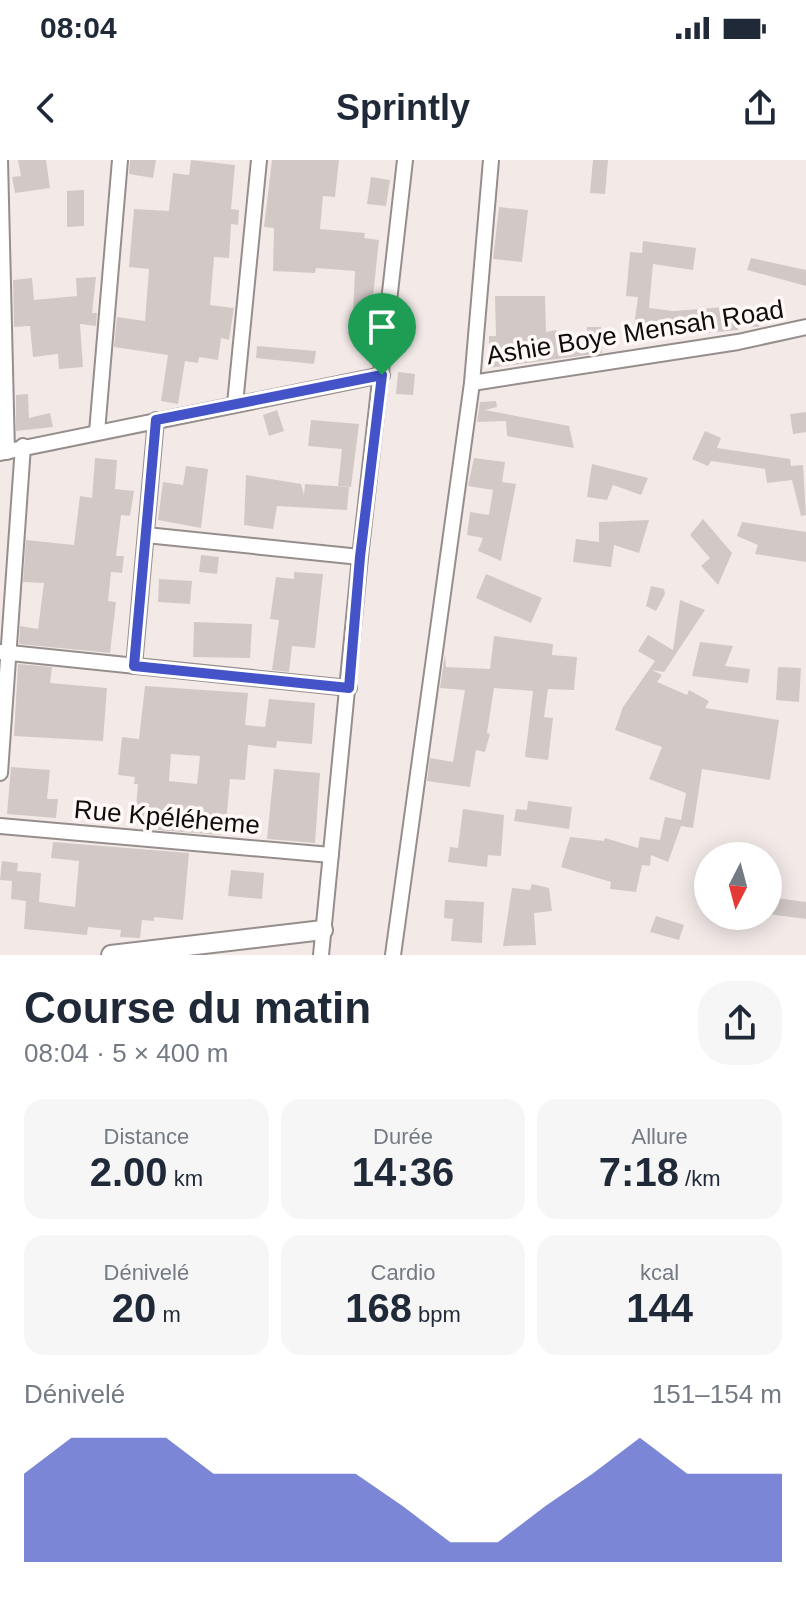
<!DOCTYPE html>
<html lang="fr">
<head>
<meta charset="utf-8">
<style>
  :root { --surface:#fff; --page:#f6f6f7; --text:#1f2937; --muted:#747a83; --accent:#4453c7 }
  body { margin:0; font-family:Helvetica,sans-serif; background:var(--page); color:var(--text); height:100vh; display:flex; flex-direction:column; font-size:30px; white-space:nowrap }
  * { box-sizing:border-box; margin:0 }
  p { font-size:26px; color:var(--muted) }
  .icon { flex:none; width:44px; height:44px; fill:none; stroke:currentColor; stroke-width:2; stroke-linecap:round; stroke-linejoin:round }
  .map { position:relative; height:795px; overflow:hidden }
  .sheet { display:flex; flex-direction:column; background:var(--surface); flex:1 }
  .sheet>* { flex:none }
  .needle { width:52px; rotate:186deg }
  .controls { position:absolute; left:694px; top:682px; display:grid; gap:16px }
  .controls a { display:grid; place-items:center; width:88px; height:88px; border-radius:50%; background:var(--surface); box-shadow:0 4px 20px #0003; font-size:40px }
  .pin { position:absolute; display:grid; place-items:center; width:68px; height:68px; color:#fff; margin:-82px -34px; border-radius:50% 50% 50% 0; rotate:-45deg; box-shadow:0 0 8px #0007 }
  .pin .icon { rotate:45deg }
  .round { display:grid; place-items:center; flex:none; width:84px; height:84px; border-radius:32px; background:var(--page) }
  .summary { display:flex; align-items:center; justify-content:space-between; height:136px; padding:0 24px }
  h1 { font-size:44px; font-weight:700; line-height:60px }
  .figures { display:grid; grid-template-columns:repeat(3,1fr); gap:12px; height:136px; padding:8px 24px }
  .figures div { display:grid; align-content:center; border-radius:20px; background:var(--page); text-align:center }
  .figures b { font-size:40px; font-weight:700 }
  .figures small { font-size:22px; font-weight:400 }
  .figures p { font-size:22px }
  .chart { height:224px; padding:16px 24px }
  .chart p { display:flex; justify-content:space-between }
  .chart svg { width:100%; height:144px; margin-top:8px; fill:var(--accent); opacity:.7 }
  .status { display:flex; justify-content:space-between; align-items:center; height:56px; padding:0 40px; background:var(--surface); direction:ltr }
  .status svg { height:22px; fill:currentColor }
  header { display:flex; justify-content:space-between; align-items:center; height:104px; padding:0 24px; background:var(--surface); font-size:36px; font-weight:700 }
  .map>svg:first-child { display:block }
  .building { fill:#d2c9c7; fill-rule:evenodd }
  .lines { fill:none; stroke-linecap:round; stroke-linejoin:round }
  .minor-casing { stroke:#968e8c; stroke-width:18 }
  .tertiary-casing { stroke:#968e8c; stroke-width:22 }
  .minor { stroke:#fff; stroke-width:14 }
  .tertiary { stroke:#fff; stroke-width:18 }
  .route-casing { stroke:#fff; stroke-width:16 }
  .route { stroke:#4453c7; stroke-width:10 }
  .labels { text-anchor:middle; stroke-width:7; stroke-linejoin:round; paint-order:stroke }
  .street-label { font-size:26px; fill:#0f0d0c; stroke:#fff8f6 }
</style>
</head>
<body>
<div class="status"><b>08:04</b><svg viewBox="0 0 49 12"><path d="M0 12V9h3v3zM5 12V6h3v6zM10 12V3h3v9zM15 12V0h3v12zM26 1h20v11H26zM47 4h2v5h-2z"/></svg></div>
<header><svg class="icon" aria-label="back" viewBox="0 0 24 24"><path d="M15 5l-7 7 7 7"/></svg>Sprintly<svg class="icon" aria-label="share" viewBox="0 0 24 24"><path d="M12 15V3M7 8l5-5 5 5M5 13v7h14v-7"/></svg></header>
<div class="map">
<svg width="806" height="795" viewBox="0 0 806 795">
  <rect width="100%" height="100%" fill="#f3eae8"/>
  <g class="building">
    <polygon points="18,0 46,0 50,28 15,33 12,17 21,16"/>
    <polygon points="130,0 156,0 153,18 129,14"/>
    <polygon points="191,0 235,5 231,49 239,50 238,65 231,64 229,98 214,97 210,145 234,148 229,180 221,178 218,200 199,197 198,203 185,201 178,244 161,241 168,195 114,187 117,157 145,161 149,109 129,107 134,49 169,51 173,13 189,15"/>
    <polygon points="272,0 339,0 335,37 323,36 320,69 365,73 364,78 379,80 371,155 353,154 355,111 316,108 315,113 273,111 274,68 264,67"/>
    <polygon points="593,0 608,0 605,34 590,33"/>
    <polygon points="371,17 390,20 386,46 367,44"/>
    <polygon points="84,30 84,66 67,67 67,31"/>
    <polygon points="499,47 528,50 522,102 493,99"/>
    <polygon points="643,81 696,88 693,110 653,104 649,148 674,151 736,146 737,153 760,154 759,167 738,166 738,170 683,175 634,166 638,137 626,136 630,92 642,93"/>
    <polygon points="751,98 806,110 806,126 747,110"/>
    <polygon points="96,117 92,153 97,153 96,166 80,164 83,207 59,209 58,194 33,197 30,166 14,167 13,120 32,118 34,140 77,136 76,118"/>
    <polygon points="495,136 545,136 546,172 556,170 559,180 587,180 587,167 601,167 602,193 489,208 489,176 496,176"/>
    <polygon points="257,186 316,191 314,204 256,198"/>
    <polygon points="398,212 415,214 413,235 396,234"/>
    <polygon points="28,234 29,258 50,253 53,267 16,271 16,235"/>
    <polygon points="496,241 497,247 485,250 569,266 574,288 507,276 506,261 477,262 480,242"/>
    <polygon points="277,250 284,271 269,276 263,255"/>
    <polygon points="806,252 806,272 793,274 790,254"/>
    <polygon points="311,260 359,264 351,327 338,326 342,289 308,286"/>
    <polygon points="705,271 721,278 717,288 790,299 791,306 803,305 806,355 801,356 792,320 767,323 765,309 711,301 708,306 692,299"/>
    <polygon points="95,298 117,300 115,329 134,331 130,356 121,355 116,396 124,396 122,413 111,412 108,441 116,442 110,493 19,484 20,466 38,469 44,423 23,422 26,380 74,385 80,336 92,338"/>
    <polygon points="474,298 505,302 502,322 516,324 501,401 478,391 483,378 467,375 470,352 489,355 493,330 468,326"/>
    <polygon points="592,304 648,318 641,335 613,325 607,340 587,337"/>
    <polygon points="186,306 208,309 201,368 158,360 163,322 183,325"/>
    <polygon points="246,315 301,324 304,335 305,324 349,327 347,350 277,346 273,369 244,365"/>
    <polygon points="703,359 732,393 718,425 701,406 710,398 690,375"/>
    <polygon points="649,360 639,393 614,385 611,407 573,402 576,379 599,382 599,362"/>
    <polygon points="742,362 806,372 806,402 755,394 758,385 737,376"/>
    <polygon points="201,395 219,397 217,414 199,412"/>
    <polygon points="294,412 323,414 315,488 292,486 289,512 272,510 279,460 270,459 276,417 294,419"/>
    <polygon points="486,414 542,438 531,463 476,438"/>
    <polygon points="159,419 192,421 190,444 158,442"/>
    <polygon points="651,426 664,429 665,434 656,451 646,446"/>
    <polygon points="680,440 705,450 664,512 652,510 662,515 657,522 687,535 689,530 709,541 705,548 779,560 770,620 702,609 693,668 681,666 668,702 651,695 650,706 642,705 636,732 610,729 611,722 561,707 570,677 604,681 605,678 638,688 640,677 660,680 665,657 681,660 686,633 649,619 662,587 615,570 623,547 655,501 638,491 648,475 673,490"/>
    <polygon points="194,462 252,464 250,498 193,497"/>
    <polygon points="494,476 553,484 552,495 577,497 574,530 548,529 544,557 553,558 548,600 525,597 533,531 494,528 487,573 490,574 485,592 476,590 470,627 427,621 430,598 453,602 465,530 440,528 445,494 446,507 490,509"/>
    <polygon points="700,482 733,486 725,506 750,509 748,523 692,516"/>
    <polygon points="18,504 52,507 50,523 107,528 103,581 14,576"/>
    <polygon points="778,507 801,508 799,542 776,540"/>
    <path d="M145 526 248 533 245 565 265 567 269 539 315 543 312 584 277 581 276 588 248 585 245 620 230 619 226 664H221L220 675 158 670 159 661 135 659 138 624H134L135 617 118 615 122 577 139 579ZM171 594 200 596 197 624 169 621Z"/>
    <polygon points="11,607 50,610 47,639 58,639 56,658 7,654"/>
    <polygon points="274,609 320,613 315,683 267,679"/>
    <polygon points="528,641 572,647 569,669 514,661 516,649 527,650"/>
    <polygon points="463,649 504,655 501,696 488,695 487,707 448,702 450,687 458,688"/>
    <polygon points="53,682 189,693 183,760 154,757 154,761 142,760 140,778 120,777 121,770 88,767 87,775 24,769 26,741 11,739 12,721 0,720 2,701 18,703 17,711 41,713 39,742 75,747 79,701 51,698"/>
    <polygon points="231,710 264,713 262,739 228,736"/>
    <polygon points="532,724 549,728 552,751 534,753 536,785 503,786 512,728 530,730"/>
    <polygon points="768,737 806,742 806,759 768,754"/>
    <polygon points="445,740 484,742 482,783 451,781 453,759 444,758"/>
    <polygon points="656,756 684,765 679,780 650,772"/>
  </g>
  <g class="lines">
    <g class="minor-casing">
      <g id="minor">
        <polyline points="0,0 7,292"/>
        <polyline points="472,223 738,182 806,167"/>
        <polyline points="235,244 259,0"/>
        <polyline points="97,272 120,0"/>
        <polyline points="0,293 382,215"/>
        <polyline points="146,375 360,397"/>
        <polyline points="0,492 349,528"/>
        <polyline points="134,506 156,260"/>
        <polyline points="0,613 23,286"/>
        <polyline points="0,666 331,695"/>
        <polyline points="321,795 360,397 405,0"/>
        <polyline points="393,795 472,223 491,0"/>
      </g>
    </g>
    <g class="tertiary-casing">
      <polyline id="tertiary" points="111,795 323,770"/>
    </g>
    <use href="#minor" class="minor"/>
    <use href="#tertiary" class="tertiary"/>
  </g>
  <g class="lines">
    <g class="route-casing">
      <polygon id="route" points="382,215 360,397 349,528 134,506 156,260"/>
    </g>
    <use href="#route" class="route"/>
  </g>
  <g class="labels">
    <g class="street-label">
      <text transform="translate(635 172) rotate(-9)" y="9">Ashie Boye Mensah Road</text>
      <text transform="translate(167 657) rotate(5)" y="9">Rue Kpéléheme</text>
    </g>
  </g>
</svg>
<div class="controls">
<a><svg class="needle" viewBox="-14 -14 28 28"><path d="M0-13l5 13h-10z" fill="#e53935"/><path d="M0 13l5-13h-10z" fill="#747a83"/></svg></a>
</div>
<div class="pin" style="left:382px;top:215px;background:#1e9e55"><svg class="icon" aria-label="arrive" viewBox="0 0 24 24"><path d="M6 21V4h12l-3 4 3 4H6"/></svg></div>
</div>
<section class="sheet">
<div class="summary"><div><h1>Course du matin</h1><p>08:04 · 5 × 400 m</p></div><a class="round"><svg class="icon" aria-label="share" viewBox="0 0 24 24"><path d="M12 15V3M7 8l5-5 5 5M5 13v7h14v-7"/></svg></a></div>
<div class="figures">
<div><p>Distance</p><b>2.00<small> km</small></b></div>
<div><p>Durée</p><b>14:36</b></div>
<div><p>Allure</p><b>7:18<small> /km</small></b></div>
</div>
<div class="figures">
<div><p>Dénivelé</p><b>20<small> m</small></b></div>
<div><p>Cardio</p><b>168<small> bpm</small></b></div>
<div><p>kcal</p><b>144</b></div>
</div>
<div class="chart"><p><span>Dénivelé</span>151–154 m</p>
<svg viewBox="0 0 160 44" preserveAspectRatio="none"><path d="M0 44V17L10 6L20 6L30 6L40 17L50 17L60 17L70 17L80 27L90 38L100 38L110 27L120 17L130 6L140 17L150 17L160 17V44z"/></svg>
</div>
</section>
</body>
</html>
